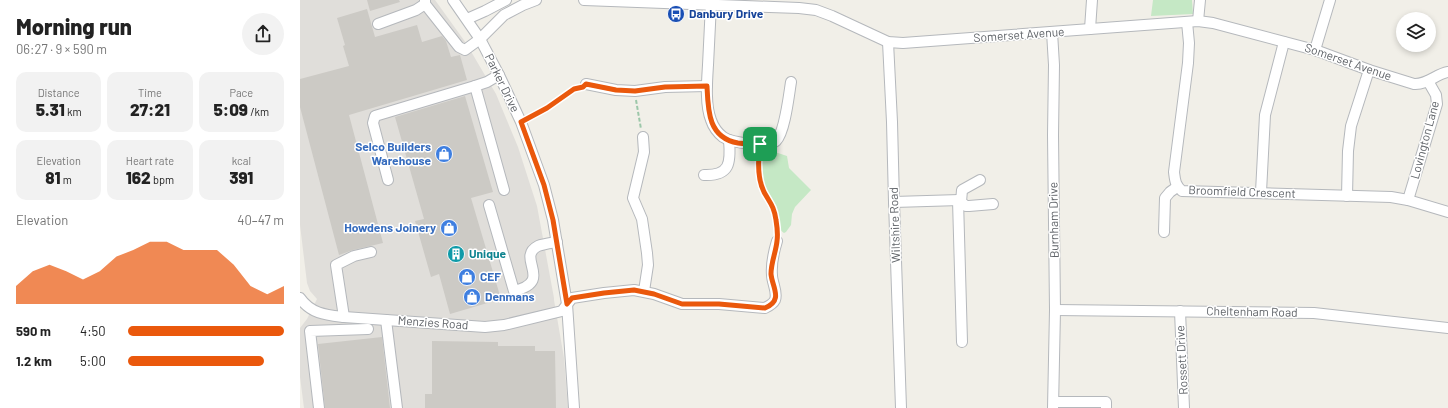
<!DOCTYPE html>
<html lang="en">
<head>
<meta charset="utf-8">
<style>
  :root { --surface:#fff; --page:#f2f2f2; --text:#222; --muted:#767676; --accent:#ea580c }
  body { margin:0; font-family:Barlow,sans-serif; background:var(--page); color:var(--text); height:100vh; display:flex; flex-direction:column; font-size:15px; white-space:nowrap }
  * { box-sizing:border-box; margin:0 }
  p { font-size:13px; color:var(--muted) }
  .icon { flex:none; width:22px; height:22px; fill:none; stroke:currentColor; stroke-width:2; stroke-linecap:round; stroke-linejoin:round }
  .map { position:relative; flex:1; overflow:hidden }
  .sheet { display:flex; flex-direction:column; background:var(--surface); width:300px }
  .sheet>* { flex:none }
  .tools { position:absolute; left:1096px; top:12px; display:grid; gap:8px }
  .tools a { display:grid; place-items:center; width:40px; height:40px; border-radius:50%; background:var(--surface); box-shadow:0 2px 6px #0003; font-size:20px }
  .pin { position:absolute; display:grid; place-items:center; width:34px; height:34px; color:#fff; margin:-17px; border-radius:8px; box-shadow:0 2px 6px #0006 }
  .round { display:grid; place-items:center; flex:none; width:42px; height:42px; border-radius:21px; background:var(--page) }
  .headline { display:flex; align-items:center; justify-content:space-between; height:68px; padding:0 16px }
  h1 { font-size:22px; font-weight:800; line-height:30px }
  .stats { display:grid; grid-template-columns:repeat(3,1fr); gap:6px; height:68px; padding:4px 16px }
  .stats div { display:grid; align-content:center; border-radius:10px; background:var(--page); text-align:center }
  .stats b { font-size:17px; font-weight:800 }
  .stats small { font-size:11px; font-weight:400 }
  .stats p { font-size:11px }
  .chart { height:112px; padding:8px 16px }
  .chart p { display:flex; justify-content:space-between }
  .chart svg { width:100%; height:72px; margin-top:4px; fill:var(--accent); opacity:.7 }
  ul { padding:0 16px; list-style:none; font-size:13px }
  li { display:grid; grid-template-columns:64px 48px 1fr; align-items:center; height:30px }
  li i { height:10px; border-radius:5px; background:var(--accent) }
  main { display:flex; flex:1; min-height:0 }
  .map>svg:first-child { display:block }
  .industrial { fill:#e0deda }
  .green { fill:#c5e8c5 }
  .building { fill:#cccac5 }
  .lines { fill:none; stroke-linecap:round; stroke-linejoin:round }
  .minor-casing { stroke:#b5b8bc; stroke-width:12 }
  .path { stroke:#9cc7a9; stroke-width:2; stroke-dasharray:4 2; stroke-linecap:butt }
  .minor { stroke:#fff; stroke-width:10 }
  .route-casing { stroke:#fff; stroke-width:8 }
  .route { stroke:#ea580c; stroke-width:5 }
  .labels { text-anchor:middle; stroke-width:3; stroke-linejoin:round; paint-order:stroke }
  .transit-label { font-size:12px; font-weight:bold; fill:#164399; stroke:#fff; text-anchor:start }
  .street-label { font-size:12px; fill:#5f6368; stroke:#fff }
  .shop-label { font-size:12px; font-weight:bold; fill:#366cbe; stroke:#fff; text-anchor:end }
  .culture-label { font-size:12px; font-weight:bold; fill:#0d838f; stroke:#fff; text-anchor:start }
</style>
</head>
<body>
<main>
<section class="sheet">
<div class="headline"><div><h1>Morning run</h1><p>06:27 · 9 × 590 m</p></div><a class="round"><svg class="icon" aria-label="share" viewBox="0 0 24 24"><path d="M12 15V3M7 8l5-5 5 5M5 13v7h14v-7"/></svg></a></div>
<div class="stats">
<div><p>Distance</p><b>5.31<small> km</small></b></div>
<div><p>Time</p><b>27:21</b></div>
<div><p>Pace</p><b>5:09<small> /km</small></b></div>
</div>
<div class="stats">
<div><p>Elevation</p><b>81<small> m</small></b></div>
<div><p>Heart rate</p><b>162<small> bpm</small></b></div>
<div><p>kcal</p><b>391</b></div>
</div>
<div class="chart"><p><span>Elevation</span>40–47 m</p>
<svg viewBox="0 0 160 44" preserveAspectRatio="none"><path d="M0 44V33L10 24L20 20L30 24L40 29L50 24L60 15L70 11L80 6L90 6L100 11L110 11L120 11L130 20L140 33L150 38L160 33V44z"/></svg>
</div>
<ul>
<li><b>590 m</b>4:50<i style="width:100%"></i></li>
<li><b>1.2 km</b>5:00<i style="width:87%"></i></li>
</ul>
</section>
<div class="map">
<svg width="1148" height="408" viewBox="0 0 1148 408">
  <rect width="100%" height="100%" fill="#f1efe8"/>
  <polygon class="industrial" points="0,0 135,0 166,43 196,94 218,147 237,206 254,298 254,300 264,358 268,408 4,408 0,377 0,328 7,319 17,299 10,291 7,283 0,225"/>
  <g class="green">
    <polygon points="853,0 892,0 893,14 851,16"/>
    <path d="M463 152 478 153 487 156 489 168 511 190 495 207 492 214 491 225 486 232 484 233C477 229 479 220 477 213 474 201 465 191 462 179 460 171 461 162 461 154Z"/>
  </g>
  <g class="building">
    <polygon points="67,0 99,0 100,2 70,11"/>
    <polygon points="67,9 75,37 117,25 122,42 142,36 146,41 151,57 160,55 167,80 49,115 83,243 53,250 39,255 0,107 0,79 49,66 43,46 45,45 37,18"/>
    <polygon points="165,96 193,192 171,198 201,299 150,314 139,274 131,277 115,221 124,219 95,117"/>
    <polygon points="82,337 90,408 25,408 18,344"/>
    <polygon points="132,341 198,342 198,346 235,346 235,351 255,351 256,408 125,408 125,394 132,394"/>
  </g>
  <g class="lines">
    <g class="minor-casing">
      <g id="minor">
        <polyline points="125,0 125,4 159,47 165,50 180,39 204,15 223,5 236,0"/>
        <polyline points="153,0 180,39 199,75 221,122 244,185 253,220 267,304 274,408"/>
        <path d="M284 0 499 8 516 10 532 16 588 42 603 43 898 21 913 23 1015 50 1069 70 1114 84C1127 85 1136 74 1148 72"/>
        <path d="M411 4C410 24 409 45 408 65 407 81 405 105 411 120 413 126 418 133 423 137 432 143 469 148 476 141 485 132 489 94 491 82"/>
        <polyline points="167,19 185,11 206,0"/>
        <polyline points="898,21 900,0"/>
        <path d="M887 22 889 43 888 63 874 172C875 180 875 185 882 191L1091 197 1108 200 1148 212"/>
        <polyline points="78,24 116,10 125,4"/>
        <polyline points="790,29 792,0"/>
        <polyline points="752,32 754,65 753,135 755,310 753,408"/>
        <polyline points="588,42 592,122 594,202 601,408"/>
        <polyline points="1015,50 1030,0"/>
        <polyline points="199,75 187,82 175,86 204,190"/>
        <polyline points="286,84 316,90 335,91 365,87 407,86"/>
        <polyline points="343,137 344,152 333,198 342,219 347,253 348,265 344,291"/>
        <path d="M404 175C430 176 431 163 429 140"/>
        <polyline points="88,180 73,123 75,116 175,86"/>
        <polyline points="680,180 662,190 661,202 666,206 669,206 693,204"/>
        <polyline points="961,192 965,115 984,42"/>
        <polyline points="1047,196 1048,151 1051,126 1069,70"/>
        <polyline points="658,200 662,342"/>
        <polyline points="1108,200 1137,104 1136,95 1128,81"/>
        <polyline points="594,202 660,200"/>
        <path d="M189 205 214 291C255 281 215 258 238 246 243 244 251 243 257 242"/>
        <polyline points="864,232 865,198 870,192 877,187"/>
        <path d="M0 298C11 314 27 315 44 317L185 327 204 325 262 311 272 298 304 293 334 290 354 294 382 304H419L465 308C469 306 473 304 475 300 478 292 472 283 472 275 471 264 474 251 477 241"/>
        <polyline points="755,310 1014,313 1148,328"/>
        <polyline points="880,311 884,408"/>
        <polyline points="44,317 36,265 54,256 71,252"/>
        <polyline points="86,320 97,408"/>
        <polyline points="754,402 806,402 806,408"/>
        <polyline points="19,408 10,331 68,329"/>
      </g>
    </g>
    <g class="path">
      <polyline points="336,100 341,129"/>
      <polyline points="229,118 247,108 274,89 278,88"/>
      <polyline points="459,153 459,172 461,184 473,207 477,231"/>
    </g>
    <use href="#minor" class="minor"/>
  </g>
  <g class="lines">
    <g class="route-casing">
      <path id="route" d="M286 84 316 90 335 91 365 87 407 86C408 110 408 138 438 143 445 144 453 143 460 144 458 159 457 178 464 192 470 203 474 206 476 220 477 226 478 234 477 241 476 252 471 262 471 274 472 287 484 300 465 308L419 304H382L354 294 334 290 304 293 272 298 267 304 253 220 244 185 221 122 247 108 274 89 283 87Z"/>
    </g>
    <use href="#route" class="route"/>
  </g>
  <defs>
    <g id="bus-disc" transform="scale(0.9)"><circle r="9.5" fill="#1a4fb4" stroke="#fff"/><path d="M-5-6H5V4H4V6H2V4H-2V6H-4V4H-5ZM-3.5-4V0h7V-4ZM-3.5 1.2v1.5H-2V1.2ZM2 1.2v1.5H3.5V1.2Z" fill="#fff"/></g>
    <g id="shop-disc" transform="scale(0.9)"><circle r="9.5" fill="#3f7fe0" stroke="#fff"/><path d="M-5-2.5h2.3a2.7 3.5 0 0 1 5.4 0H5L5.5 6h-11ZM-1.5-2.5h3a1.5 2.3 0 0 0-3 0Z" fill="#fff"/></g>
    <g id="building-disc" transform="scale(0.9)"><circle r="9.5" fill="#0f9aa8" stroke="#fff"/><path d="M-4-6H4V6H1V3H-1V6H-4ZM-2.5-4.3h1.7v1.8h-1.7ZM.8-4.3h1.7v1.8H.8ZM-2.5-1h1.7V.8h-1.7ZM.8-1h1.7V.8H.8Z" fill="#fff"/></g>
  </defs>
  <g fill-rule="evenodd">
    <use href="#bus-disc" x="376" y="14"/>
    <use href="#shop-disc" x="144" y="154"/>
    <use href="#shop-disc" x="149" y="228"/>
    <use href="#building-disc" x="156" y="254"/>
    <use href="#shop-disc" x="167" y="277"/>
    <use href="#shop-disc" x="172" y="297"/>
  </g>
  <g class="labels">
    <g class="transit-label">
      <text x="389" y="18">Danbury Drive</text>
    </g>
    <g class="street-label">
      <text transform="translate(719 35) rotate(-4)" y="4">Somerset Avenue</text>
      <text transform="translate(1048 62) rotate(19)" y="4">Somerset Avenue</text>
      <text transform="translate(202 83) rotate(64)" y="4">Parker Drive</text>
      <text transform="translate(1125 140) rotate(-75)" y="4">Lovington Lane</text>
      <text transform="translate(942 192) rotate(2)" y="4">Broomfield Crescent</text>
      <text transform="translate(754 220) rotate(-91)" y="4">Burnham Drive</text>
      <text transform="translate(595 225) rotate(-92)" y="4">Wiltshire Road</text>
      <text transform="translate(952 312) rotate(1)" y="4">Cheltenham Road</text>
      <text transform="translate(133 323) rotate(4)" y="4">Menzies Road</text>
      <text transform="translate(882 360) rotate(-93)" y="4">Rossett Drive</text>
    </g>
    <g class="shop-label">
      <text x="131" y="151">Selco Builders<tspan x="131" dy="14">Warehouse</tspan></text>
      <text x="136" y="232">Howdens Joinery</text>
      <text x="180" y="281" text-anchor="start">CEF</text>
      <text x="185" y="301" text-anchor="start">Denmans</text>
    </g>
    <g class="culture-label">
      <text x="169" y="258">Unique</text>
    </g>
  </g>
</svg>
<div class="tools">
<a><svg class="icon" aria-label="layers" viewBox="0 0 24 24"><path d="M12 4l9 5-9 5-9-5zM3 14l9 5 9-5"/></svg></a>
</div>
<div class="pin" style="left:460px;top:144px;background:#1e9e55"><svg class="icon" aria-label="arrive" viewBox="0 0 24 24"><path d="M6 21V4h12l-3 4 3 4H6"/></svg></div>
</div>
</main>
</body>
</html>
